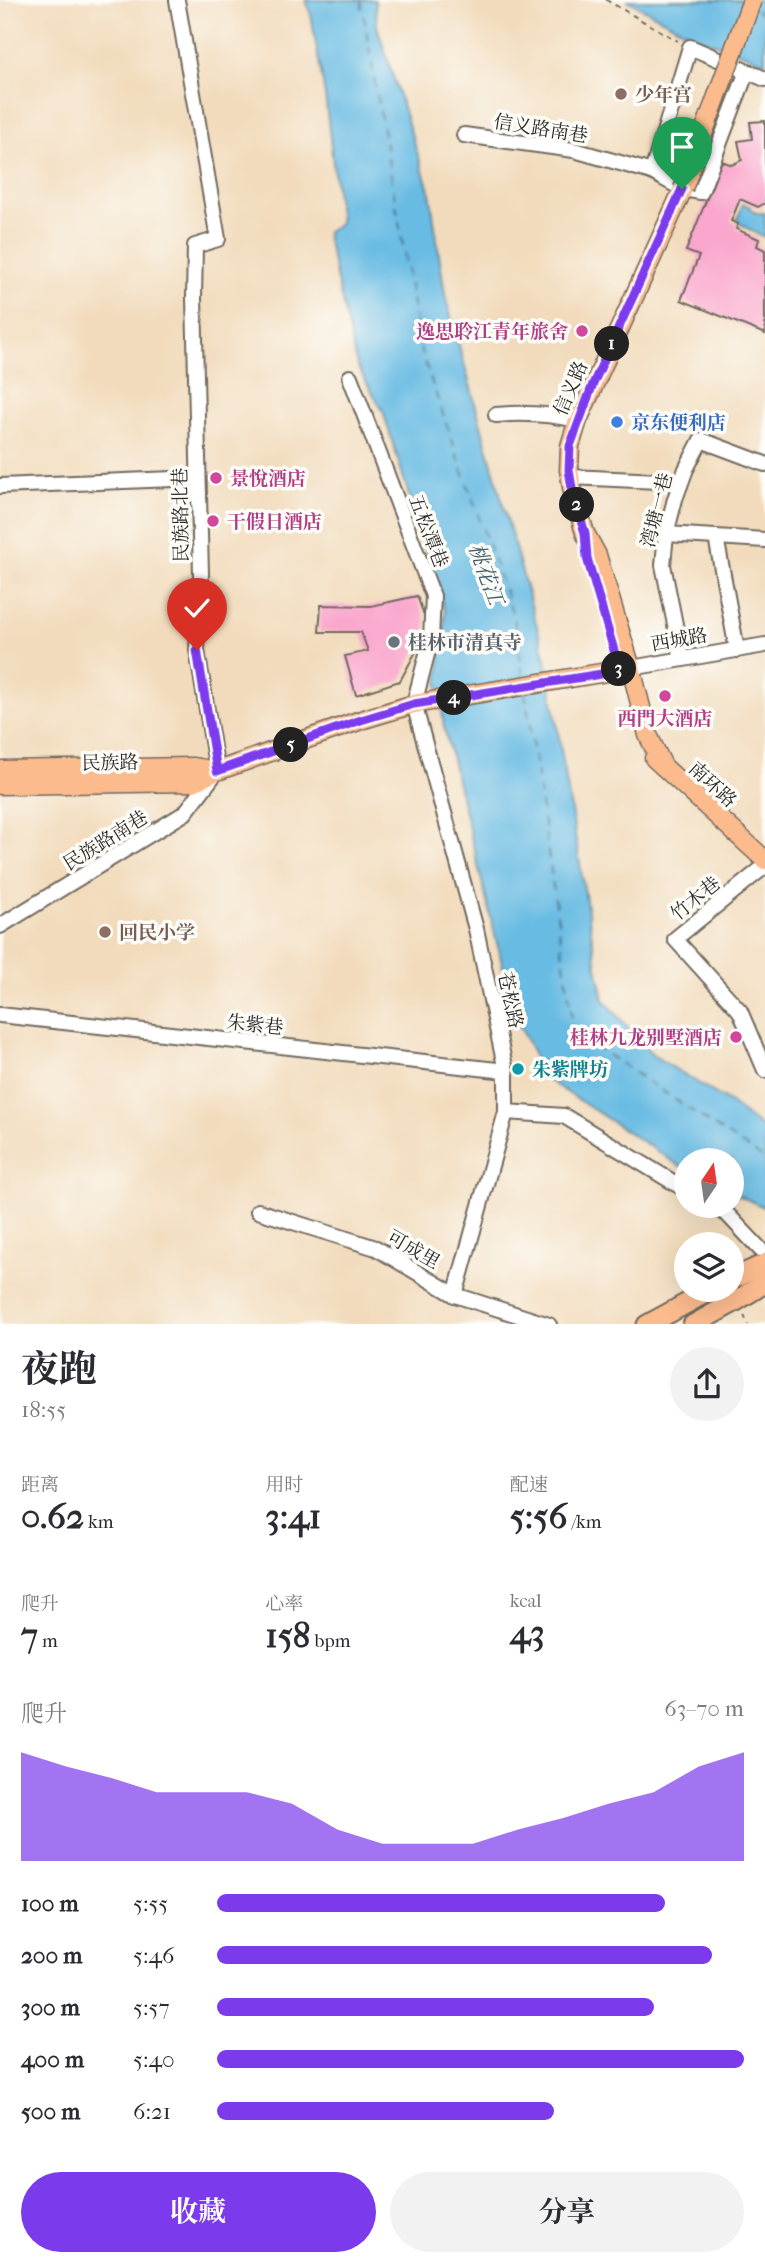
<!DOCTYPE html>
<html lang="zh">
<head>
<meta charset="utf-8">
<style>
  :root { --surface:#fff; --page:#f2f2f3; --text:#2b2b33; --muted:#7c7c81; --accent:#7c3aed }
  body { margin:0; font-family:"IM FELL French Canon","Noto Serif SC",serif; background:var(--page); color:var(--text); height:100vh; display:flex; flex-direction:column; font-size:26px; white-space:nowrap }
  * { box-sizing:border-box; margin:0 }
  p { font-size:23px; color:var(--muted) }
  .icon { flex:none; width:38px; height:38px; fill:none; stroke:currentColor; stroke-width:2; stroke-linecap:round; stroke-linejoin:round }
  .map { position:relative; height:1324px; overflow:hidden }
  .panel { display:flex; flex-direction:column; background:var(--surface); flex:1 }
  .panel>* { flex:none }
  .needle { width:46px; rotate:13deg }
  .controls { position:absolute; left:674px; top:1148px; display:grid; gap:14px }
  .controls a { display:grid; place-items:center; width:70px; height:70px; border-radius:50%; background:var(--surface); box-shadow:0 7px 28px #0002; font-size:35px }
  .pin { position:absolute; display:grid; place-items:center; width:60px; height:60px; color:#fff; margin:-72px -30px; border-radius:50% 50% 50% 0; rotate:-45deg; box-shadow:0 0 7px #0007 }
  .pin .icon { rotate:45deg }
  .km { position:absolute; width:35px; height:35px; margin:-18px; border-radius:50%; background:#222; color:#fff; font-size:19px; line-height:35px; text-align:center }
  .round { display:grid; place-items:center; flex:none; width:74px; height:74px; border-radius:37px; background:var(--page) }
  .headline { display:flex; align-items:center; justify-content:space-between; height:119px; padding:0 21px }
  h1 { font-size:38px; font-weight:700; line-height:52px }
  .figures { display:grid; grid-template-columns:repeat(3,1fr); gap:10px; height:119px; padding:7px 21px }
  .figures div { display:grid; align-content:center }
  .figures b { font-size:35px; font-weight:700 }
  .figures small { font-size:19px; font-weight:400 }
  .figures p { font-size:19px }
  .chart { height:196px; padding:14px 21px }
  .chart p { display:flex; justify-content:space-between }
  .chart svg { width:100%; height:126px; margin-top:7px; fill:var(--accent); opacity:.7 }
  .button { display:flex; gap:14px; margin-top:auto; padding:14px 21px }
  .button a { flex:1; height:80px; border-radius:42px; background:var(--accent); color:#fff; font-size:28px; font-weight:700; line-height:80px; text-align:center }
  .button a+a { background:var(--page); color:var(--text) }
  ul { padding:0 21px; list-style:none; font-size:23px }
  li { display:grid; grid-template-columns:112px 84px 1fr; align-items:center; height:52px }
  li i { height:18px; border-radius:9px; background:var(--accent) }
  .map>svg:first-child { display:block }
  .water { fill:#67bbe3; stroke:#497387; stroke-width:2 }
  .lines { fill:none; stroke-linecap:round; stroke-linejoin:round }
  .ferry { stroke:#405d6b; stroke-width:2; stroke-dasharray:9 7; stroke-linecap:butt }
  .building { fill:#faa7cd }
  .minor-casing { stroke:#71695e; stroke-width:18 }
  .major-casing { stroke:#71695e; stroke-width:21 }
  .highway-casing { stroke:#71695e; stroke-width:23 }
  .path { stroke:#71695e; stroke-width:2; stroke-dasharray:5 5; stroke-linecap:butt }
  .minor { stroke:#fff; stroke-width:14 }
  .major { stroke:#fbbb8d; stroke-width:18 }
  .highway { stroke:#fbbb8d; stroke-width:19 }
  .major-bridge-casing { stroke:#71695e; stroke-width:21; stroke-linecap:butt }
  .major-bridge { stroke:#fbbb8d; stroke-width:18 }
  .route-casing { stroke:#fff; stroke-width:14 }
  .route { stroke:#7c3aed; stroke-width:9 }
  .education-dot { fill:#8d6e63; stroke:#fdfcf7; stroke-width:2.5 }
  .hotel-dot { fill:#d1479c; stroke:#fdfcf7; stroke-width:2.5 }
  .shop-dot { fill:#3f7fe0; stroke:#fdfcf7; stroke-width:2.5 }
  .worship-dot { fill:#6b7280; stroke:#fdfcf7; stroke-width:2.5 }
  .culture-dot { fill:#0f9aa8; stroke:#fdfcf7; stroke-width:2.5 }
  .labels { text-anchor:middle; stroke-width:7; stroke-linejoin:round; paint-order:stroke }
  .education-label { font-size:19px; font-weight:bold; fill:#785e54; stroke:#fdfcf7; text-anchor:start }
  .street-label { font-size:19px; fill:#2b2b2b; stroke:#fdfcf7 }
  .hotel-label { font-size:19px; font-weight:bold; fill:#b23c85; stroke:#fdfcf7; text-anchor:end }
  .shop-label { font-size:19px; font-weight:bold; fill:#366cbe; stroke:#fdfcf7; text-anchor:start }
  .worship-label { font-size:19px; font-weight:bold; fill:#5b616d; stroke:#fdfcf7; text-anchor:start }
  .culture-label { font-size:19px; font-weight:bold; fill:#0d838f; stroke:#fdfcf7; text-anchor:start }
  .water-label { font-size:21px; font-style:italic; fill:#405d6b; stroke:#fdfcf7 }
</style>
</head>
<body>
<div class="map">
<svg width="765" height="1325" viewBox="0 0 765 1325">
  <rect width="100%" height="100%" fill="#fdfcf7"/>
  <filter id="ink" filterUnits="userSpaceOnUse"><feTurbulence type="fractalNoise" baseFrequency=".0143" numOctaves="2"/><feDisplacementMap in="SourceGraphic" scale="14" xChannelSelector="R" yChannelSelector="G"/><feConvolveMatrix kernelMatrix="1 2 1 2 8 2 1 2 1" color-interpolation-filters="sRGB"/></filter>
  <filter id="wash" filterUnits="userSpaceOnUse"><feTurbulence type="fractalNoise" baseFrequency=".00686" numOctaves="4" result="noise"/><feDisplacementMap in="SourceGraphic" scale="28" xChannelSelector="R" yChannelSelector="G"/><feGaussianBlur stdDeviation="1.57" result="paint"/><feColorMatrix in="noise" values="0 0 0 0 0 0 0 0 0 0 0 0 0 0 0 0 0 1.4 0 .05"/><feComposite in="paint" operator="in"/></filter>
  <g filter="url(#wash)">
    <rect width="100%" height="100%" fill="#f2dbbc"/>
    <g class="water">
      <polygon points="306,0 375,0 377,26 430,193 445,295 546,659 597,967 604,1000 651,1054 729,1102 765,1130 765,1208 732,1192 732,1160 686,1160 686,1170 545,1078 515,1016 444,727 438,683 445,612 383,411 357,366 326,233 340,223 325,95 311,15"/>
      <polygon points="627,0 765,0 765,62 692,35"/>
      <path d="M743 204 749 206 755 213H765V237C758 234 741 226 737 220Z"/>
    </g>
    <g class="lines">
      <g class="ferry">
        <polyline points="361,0 421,351 514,618 523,676"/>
        <polyline points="756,10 765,15"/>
        <polyline points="525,692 574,1032 765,1160"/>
      </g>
    </g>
    <g id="blocks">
      <g class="building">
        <polygon points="765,121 765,203 758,207 740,199 731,221 738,224 736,229 759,239 757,246 765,250 765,334 681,300 699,256 686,251 722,161 732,165 742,160 738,141 752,139 750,122"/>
        <polygon points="417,596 426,621 425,635 400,681 356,695 345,656 368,651 361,632 319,632 321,605 371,606"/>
      </g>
    </g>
  </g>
  <g filter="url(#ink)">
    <use href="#blocks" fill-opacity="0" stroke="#71695e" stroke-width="2"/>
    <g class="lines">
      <g class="minor-casing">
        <g id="minor">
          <polyline points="747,71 701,192 683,189 652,172 690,47 765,79"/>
          <polyline points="464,135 574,150 652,172"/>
          <polyline points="350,377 433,596 431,639 414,704 476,929 506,1071 506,1112 564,1116 686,1190"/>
          <path d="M496 415C524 412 550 414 578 420"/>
          <polyline points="570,477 659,481 680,485"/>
          <polyline points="0,486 198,478"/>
          <polyline points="666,534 765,540"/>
          <polyline points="716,537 737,650"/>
          <polyline points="682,659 663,565 666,534 675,499 686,469 701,440 765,464"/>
          <polyline points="631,668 765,645"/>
          <polyline points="765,866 675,939 740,1011 765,1070"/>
          <polyline points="0,926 185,813 217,771 197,650 201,574 194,298 195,246 218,239 177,0"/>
          <polyline points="0,1015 506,1071"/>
          <polyline points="713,1206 728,1215 760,1249"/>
          <polyline points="258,1211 376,1248 455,1295 549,1325"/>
          <polyline points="455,1295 506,1112"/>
        </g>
      </g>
      <g class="major-casing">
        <g id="major">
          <polyline points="654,758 765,860"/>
          <polyline points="663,766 648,735 631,668 597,555 585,533 573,493 569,470 570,446 578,420 683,189"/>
          <polyline points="0,770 193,767 217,771 361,720 414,704 631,668"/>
          <polyline points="0,785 193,782 217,771"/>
        </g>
      </g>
      <g class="highway-casing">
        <g id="highway">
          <polyline points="732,1279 765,1264"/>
          <polyline points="647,1325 711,1290"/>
          <polyline points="693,1325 736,1301 765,1283"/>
        </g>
      </g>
      <g class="path">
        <polyline points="606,0 678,41"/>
        <polyline points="744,1315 748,1325"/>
      </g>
      <use href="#minor" class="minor"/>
      <use href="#major" class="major"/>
      <use href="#highway" class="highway"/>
      <g class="major-bridge-casing">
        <polyline id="major-bridge" points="683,189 752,0"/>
      </g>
      <use href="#major-bridge" class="major-bridge"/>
    </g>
  </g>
  <g class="lines" filter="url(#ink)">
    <g class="route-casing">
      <polyline id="route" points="197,650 217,771 361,720 414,704 620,671 587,558 585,533 573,494 569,470 570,446 593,384 682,189"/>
    </g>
    <use href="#route" class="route"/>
  </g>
  <g class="education-dot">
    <circle cx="621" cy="94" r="7"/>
    <circle cx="105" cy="932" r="7"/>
  </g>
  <g class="hotel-dot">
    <circle cx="582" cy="331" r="7"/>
    <circle cx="216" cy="478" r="7"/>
    <circle cx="213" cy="521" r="7"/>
    <circle cx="665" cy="696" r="7"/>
    <circle cx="736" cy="1037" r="7"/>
  </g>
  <circle class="shop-dot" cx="617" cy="422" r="7"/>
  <circle class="worship-dot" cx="394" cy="642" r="7"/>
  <circle class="culture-dot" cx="518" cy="1069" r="7"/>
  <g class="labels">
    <g class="education-label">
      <text x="635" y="101">少年宫</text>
      <text x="119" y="939">回民小学</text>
    </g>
    <g class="street-label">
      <text transform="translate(541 128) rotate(9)" y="7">信义路南巷</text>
      <text transform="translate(570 388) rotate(-67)" y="7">信义路</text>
      <text transform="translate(656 510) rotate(-76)" y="7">湾塘一巷</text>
      <text transform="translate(180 515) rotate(-91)" y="7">民族路北巷</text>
      <text transform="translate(429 531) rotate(69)" y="7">五松潭巷</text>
      <text transform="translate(679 639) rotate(-10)" y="7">西城路</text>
      <text transform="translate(110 762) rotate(-1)" y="7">民族路</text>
      <text transform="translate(713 784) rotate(43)" y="7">南环路</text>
      <text transform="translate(105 840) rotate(-32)" y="7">民族路南巷</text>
      <text transform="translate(695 898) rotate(-39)" y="7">竹木巷</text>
      <text transform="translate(511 1000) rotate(78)" y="7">苍松路</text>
      <text transform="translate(255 1024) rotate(6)" y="7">朱紫巷</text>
      <text transform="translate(414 1249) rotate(30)" y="7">可成里</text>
    </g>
    <g class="hotel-label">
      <text x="568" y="338">逸思聆江青年旅舍</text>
      <text x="230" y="485" text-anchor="start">景悅酒店</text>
      <text x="227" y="528" text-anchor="start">干假日酒店</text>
      <text x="665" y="725" text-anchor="middle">西門大酒店</text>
      <text x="722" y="1044">桂林九龙别墅酒店</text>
    </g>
    <g class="shop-label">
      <text x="631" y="429">京东便利店</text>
    </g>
    <g class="worship-label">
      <text x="408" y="649">桂林市清真寺</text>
    </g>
    <g class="culture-label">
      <text x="532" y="1076">朱紫牌坊</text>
    </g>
    <g class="water-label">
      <text transform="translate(486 574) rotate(70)" y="7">桃花江</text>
    </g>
  </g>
</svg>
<div class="controls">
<a><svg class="needle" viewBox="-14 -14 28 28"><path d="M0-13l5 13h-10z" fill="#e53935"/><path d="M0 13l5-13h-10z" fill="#7c7c81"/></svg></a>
<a><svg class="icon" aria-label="layers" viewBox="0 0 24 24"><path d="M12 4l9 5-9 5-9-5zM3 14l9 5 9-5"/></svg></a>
</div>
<div class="pin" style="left:682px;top:189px;background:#1e9e55"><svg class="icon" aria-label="arrive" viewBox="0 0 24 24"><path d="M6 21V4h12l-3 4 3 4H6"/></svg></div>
<div class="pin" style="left:197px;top:650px;background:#d93025"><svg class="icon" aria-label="check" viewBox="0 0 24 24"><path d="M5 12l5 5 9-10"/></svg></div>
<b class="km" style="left:612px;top:344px">1</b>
<b class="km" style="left:577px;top:505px">2</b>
<b class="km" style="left:619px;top:669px">3</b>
<b class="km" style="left:454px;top:698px">4</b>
<b class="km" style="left:291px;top:745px">5</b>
</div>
<section class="panel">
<div class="headline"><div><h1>夜跑</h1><p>18:55</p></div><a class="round"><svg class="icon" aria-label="share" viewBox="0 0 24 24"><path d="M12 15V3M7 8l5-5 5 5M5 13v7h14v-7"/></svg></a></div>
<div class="figures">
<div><p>距离</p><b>0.62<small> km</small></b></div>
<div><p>用时</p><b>3:41</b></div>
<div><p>配速</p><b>5:56<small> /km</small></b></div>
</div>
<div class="figures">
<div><p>爬升</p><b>7<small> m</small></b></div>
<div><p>心率</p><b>158<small> bpm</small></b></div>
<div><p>kcal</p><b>43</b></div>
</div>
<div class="chart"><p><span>爬升</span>63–70 m</p>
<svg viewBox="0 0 160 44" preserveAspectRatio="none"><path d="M0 44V6L10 11L20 15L30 20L40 20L50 20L60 24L70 33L80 38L90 38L100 38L110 33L120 29L130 24L140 20L150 11L160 6V44z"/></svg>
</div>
<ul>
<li><b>100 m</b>5:55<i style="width:85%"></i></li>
<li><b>200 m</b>5:46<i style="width:94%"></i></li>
<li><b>300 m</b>5:57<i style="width:83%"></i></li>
<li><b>400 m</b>5:40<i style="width:100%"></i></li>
<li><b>500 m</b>6:21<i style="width:64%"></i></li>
</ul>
<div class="button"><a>收藏</a><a>分享</a></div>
</section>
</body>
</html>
